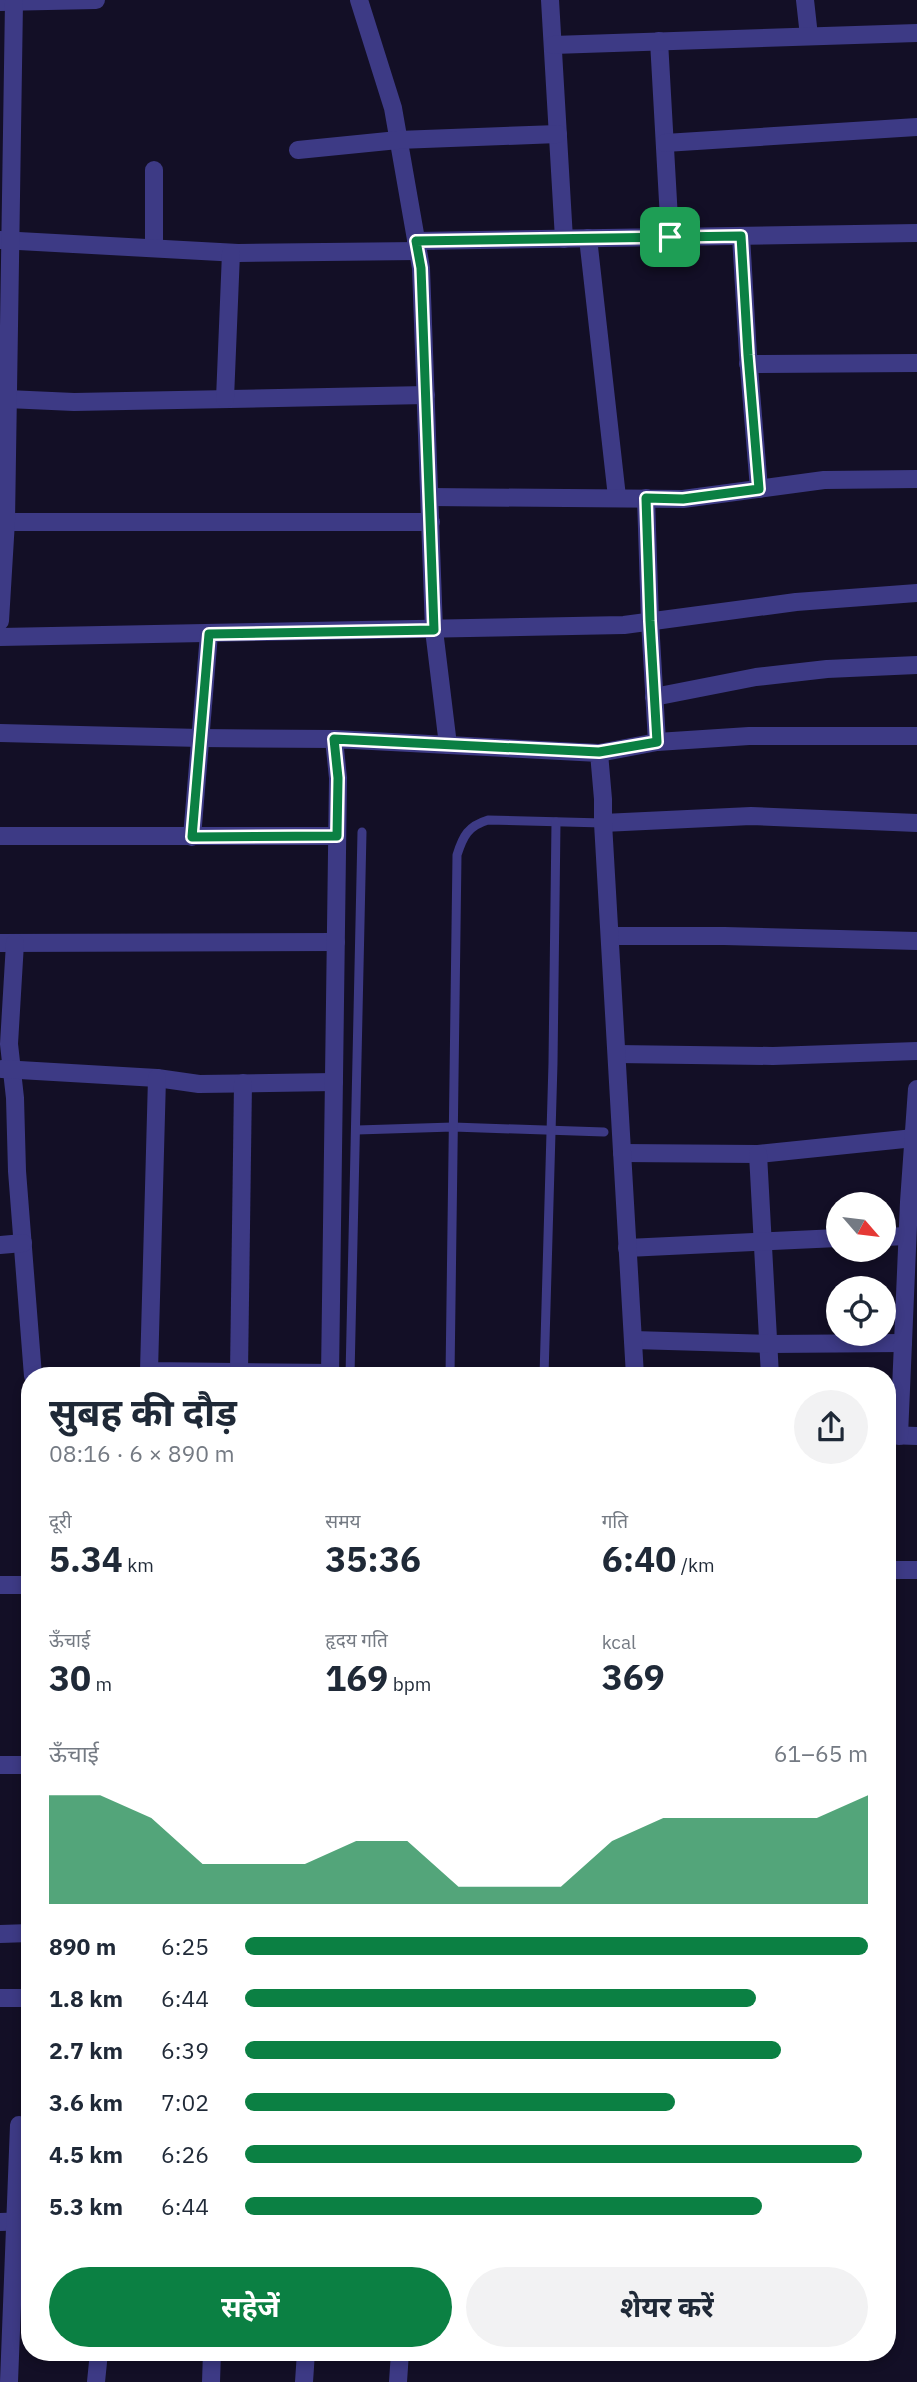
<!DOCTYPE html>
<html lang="hi">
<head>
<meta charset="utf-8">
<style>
  :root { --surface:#fff; --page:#f2f2f3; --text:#1f2937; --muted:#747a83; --accent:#0b8043 }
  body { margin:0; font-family:"IBM Plex Sans","Noto Sans Devanagari",sans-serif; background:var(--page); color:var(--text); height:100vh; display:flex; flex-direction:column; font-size:26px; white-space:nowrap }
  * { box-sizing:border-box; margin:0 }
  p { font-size:23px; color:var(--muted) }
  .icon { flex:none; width:38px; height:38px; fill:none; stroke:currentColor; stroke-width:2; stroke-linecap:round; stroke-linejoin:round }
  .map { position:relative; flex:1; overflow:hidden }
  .side { position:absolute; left:21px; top:1367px; width:875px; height:994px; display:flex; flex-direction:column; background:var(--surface); border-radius:28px; box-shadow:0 4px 10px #0003 }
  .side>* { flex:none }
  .needle { width:46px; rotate:118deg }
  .fabs { position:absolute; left:826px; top:1192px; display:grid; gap:14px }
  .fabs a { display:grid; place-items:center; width:70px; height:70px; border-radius:50%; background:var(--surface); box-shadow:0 4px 10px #0003; font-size:35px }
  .pin { position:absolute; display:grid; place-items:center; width:60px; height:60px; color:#fff; margin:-30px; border-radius:14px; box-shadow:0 4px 10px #0006 }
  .round { display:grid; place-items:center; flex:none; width:74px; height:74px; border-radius:37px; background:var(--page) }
  .summary { display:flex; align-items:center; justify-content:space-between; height:119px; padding:0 28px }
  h1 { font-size:38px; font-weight:700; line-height:52px }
  .stats { display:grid; grid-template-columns:repeat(3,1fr); gap:10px; height:119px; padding:7px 28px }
  .stats div { display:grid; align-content:center }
  .stats b { font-size:35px; font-weight:700 }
  .stats small { font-size:19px; font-weight:400 }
  .stats p { font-size:19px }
  .chart { height:196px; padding:14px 28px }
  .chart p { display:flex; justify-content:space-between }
  .chart svg { width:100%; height:126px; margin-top:7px; fill:var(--accent); opacity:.7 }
  .cta { display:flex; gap:14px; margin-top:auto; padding:14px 28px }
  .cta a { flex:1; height:80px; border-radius:42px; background:var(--accent); color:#fff; font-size:28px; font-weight:700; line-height:80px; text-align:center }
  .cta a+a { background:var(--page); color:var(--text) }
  ul { padding:0 28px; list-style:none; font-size:23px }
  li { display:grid; grid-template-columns:112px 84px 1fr; align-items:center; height:52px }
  li i { height:18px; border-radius:9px; background:var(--accent) }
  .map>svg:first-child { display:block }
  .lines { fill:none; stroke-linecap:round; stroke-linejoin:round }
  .service { stroke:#3d3a85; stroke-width:9 }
  .minor { stroke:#3d3a85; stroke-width:18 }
  .route-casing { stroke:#fff; stroke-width:14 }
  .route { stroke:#0b8043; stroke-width:9 }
</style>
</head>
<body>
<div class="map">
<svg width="917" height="2382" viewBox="0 0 917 2382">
  <rect width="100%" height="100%" fill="#130f26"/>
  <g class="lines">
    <g class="service">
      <polyline points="357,1130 453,1127 604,1132"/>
      <polyline points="350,1376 362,832"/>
      <path d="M450 1376 457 855C463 836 468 826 488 820L603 823"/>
      <polyline points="544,1376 553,1063 556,822"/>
    </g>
    <g class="minor">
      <polyline points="359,0 393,108 421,268 434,630 448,745"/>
      <polyline points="550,0 564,239"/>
      <polyline points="805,0 809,36"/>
      <polyline points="0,2 96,0"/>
      <polyline points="659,41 670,237"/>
      <polyline points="553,45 917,33"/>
      <polyline points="665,143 917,127"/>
      <polyline points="298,150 398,140 558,134"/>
      <polyline points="154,170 154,248"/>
      <polyline points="741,236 748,355 759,489"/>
      <polyline points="588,238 617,497"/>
      <polyline points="0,240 238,253 418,251"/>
      <polyline points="416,241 917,233"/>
      <polyline points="748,364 917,363"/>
      <polyline points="7,399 74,402 426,395"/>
      <polyline points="225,399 231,253"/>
      <polyline points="430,497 683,499 824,480 917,479"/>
      <polyline points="646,498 650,621 657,742"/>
      <polyline points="0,522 431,522"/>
      <polyline points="0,621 6,521 14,2"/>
      <polyline points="0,637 624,625 796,602 917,593"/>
      <polyline points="654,697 756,677 827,669 917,665"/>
      <polyline points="0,733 200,738 334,739"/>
      <polyline points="599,753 657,742 749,736 917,736"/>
      <polyline points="603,823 751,816 917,823"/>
      <polyline points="0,836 337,836"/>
      <polyline points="192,837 209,634"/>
      <polyline points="611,936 724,936 917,941"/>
      <polyline points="0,943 336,942"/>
      <polyline points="15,943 9,1044 15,1098 17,1171 33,1376"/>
      <polyline points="617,1054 773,1056 917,1051"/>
      <polyline points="2,1069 157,1078 199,1084 334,1082"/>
      <polyline points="157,1078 149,1371 330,1373"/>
      <polyline points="622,1153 758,1154 914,1138"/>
      <polyline points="758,1154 770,1376"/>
      <polyline points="884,1237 907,1236"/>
      <polyline points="0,1245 23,1243"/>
      <polyline points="627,1248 838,1238"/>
      <polyline points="633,1340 769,1344 903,1343"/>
      <polyline points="239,1372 243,1083"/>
      <polyline points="330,1376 338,778 334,739 599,753 603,799 603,823 635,1376"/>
      <polyline points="887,1435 917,1436"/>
      <polyline points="899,1436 909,1202 917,1089"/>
      <polyline points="887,1570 917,1570"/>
      <polyline points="0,1585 30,1585"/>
      <polyline points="0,1765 30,1765"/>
      <polyline points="0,1934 30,1933"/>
      <polyline points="0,1998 30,1998"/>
      <polyline points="0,2222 30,2221"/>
      <polyline points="9,2382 19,2125"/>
      <polyline points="96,2382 99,2352"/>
      <polyline points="211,2382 212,2352"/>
      <polyline points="304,2382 306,2352"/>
      <polyline points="398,2382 400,2352"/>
    </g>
  </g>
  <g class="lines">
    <g class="route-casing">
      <polygon id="route" points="741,236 748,355 759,489 683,499 646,498 650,621 657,742 599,752 334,739 338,778 337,836 192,837 209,634 434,630 421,268 416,241"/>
    </g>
    <use href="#route" class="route"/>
  </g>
</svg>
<div class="fabs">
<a><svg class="needle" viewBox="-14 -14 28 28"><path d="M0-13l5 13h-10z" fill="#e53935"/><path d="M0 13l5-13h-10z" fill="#747a83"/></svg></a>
<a><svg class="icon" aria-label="locate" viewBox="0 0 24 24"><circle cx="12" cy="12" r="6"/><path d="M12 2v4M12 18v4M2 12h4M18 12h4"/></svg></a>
</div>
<div class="pin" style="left:670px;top:237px;background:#1e9e55"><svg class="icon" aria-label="arrive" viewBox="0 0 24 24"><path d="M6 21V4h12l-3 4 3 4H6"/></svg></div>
<section class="side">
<div class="summary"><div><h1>सुबह की दौड़</h1><p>08:16 · 6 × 890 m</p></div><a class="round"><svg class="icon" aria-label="share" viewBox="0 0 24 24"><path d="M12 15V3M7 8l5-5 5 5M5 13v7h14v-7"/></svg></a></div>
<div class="stats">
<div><p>दूरी</p><b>5.34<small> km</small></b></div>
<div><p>समय</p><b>35:36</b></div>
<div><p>गति</p><b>6:40<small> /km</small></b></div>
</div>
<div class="stats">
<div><p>ऊँचाई</p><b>30<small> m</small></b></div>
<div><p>हृदय गति</p><b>169<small> bpm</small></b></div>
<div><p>kcal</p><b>369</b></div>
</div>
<div class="chart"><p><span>ऊँचाई</span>61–65 m</p>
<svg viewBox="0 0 160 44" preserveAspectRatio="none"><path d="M0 44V6L10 6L20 14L30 30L40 30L50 30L60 22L70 22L80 38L90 38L100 38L110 22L120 14L130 14L140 14L150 14L160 6V44z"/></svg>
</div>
<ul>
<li><b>890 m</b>6:25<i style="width:100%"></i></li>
<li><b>1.8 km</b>6:44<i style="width:82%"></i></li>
<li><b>2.7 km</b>6:39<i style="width:86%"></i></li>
<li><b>3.6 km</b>7:02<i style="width:69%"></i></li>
<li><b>4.5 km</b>6:26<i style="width:99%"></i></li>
<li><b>5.3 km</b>6:44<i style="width:83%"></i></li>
</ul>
<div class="cta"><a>सहेजें</a><a>शेयर करें</a></div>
</section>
</div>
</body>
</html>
